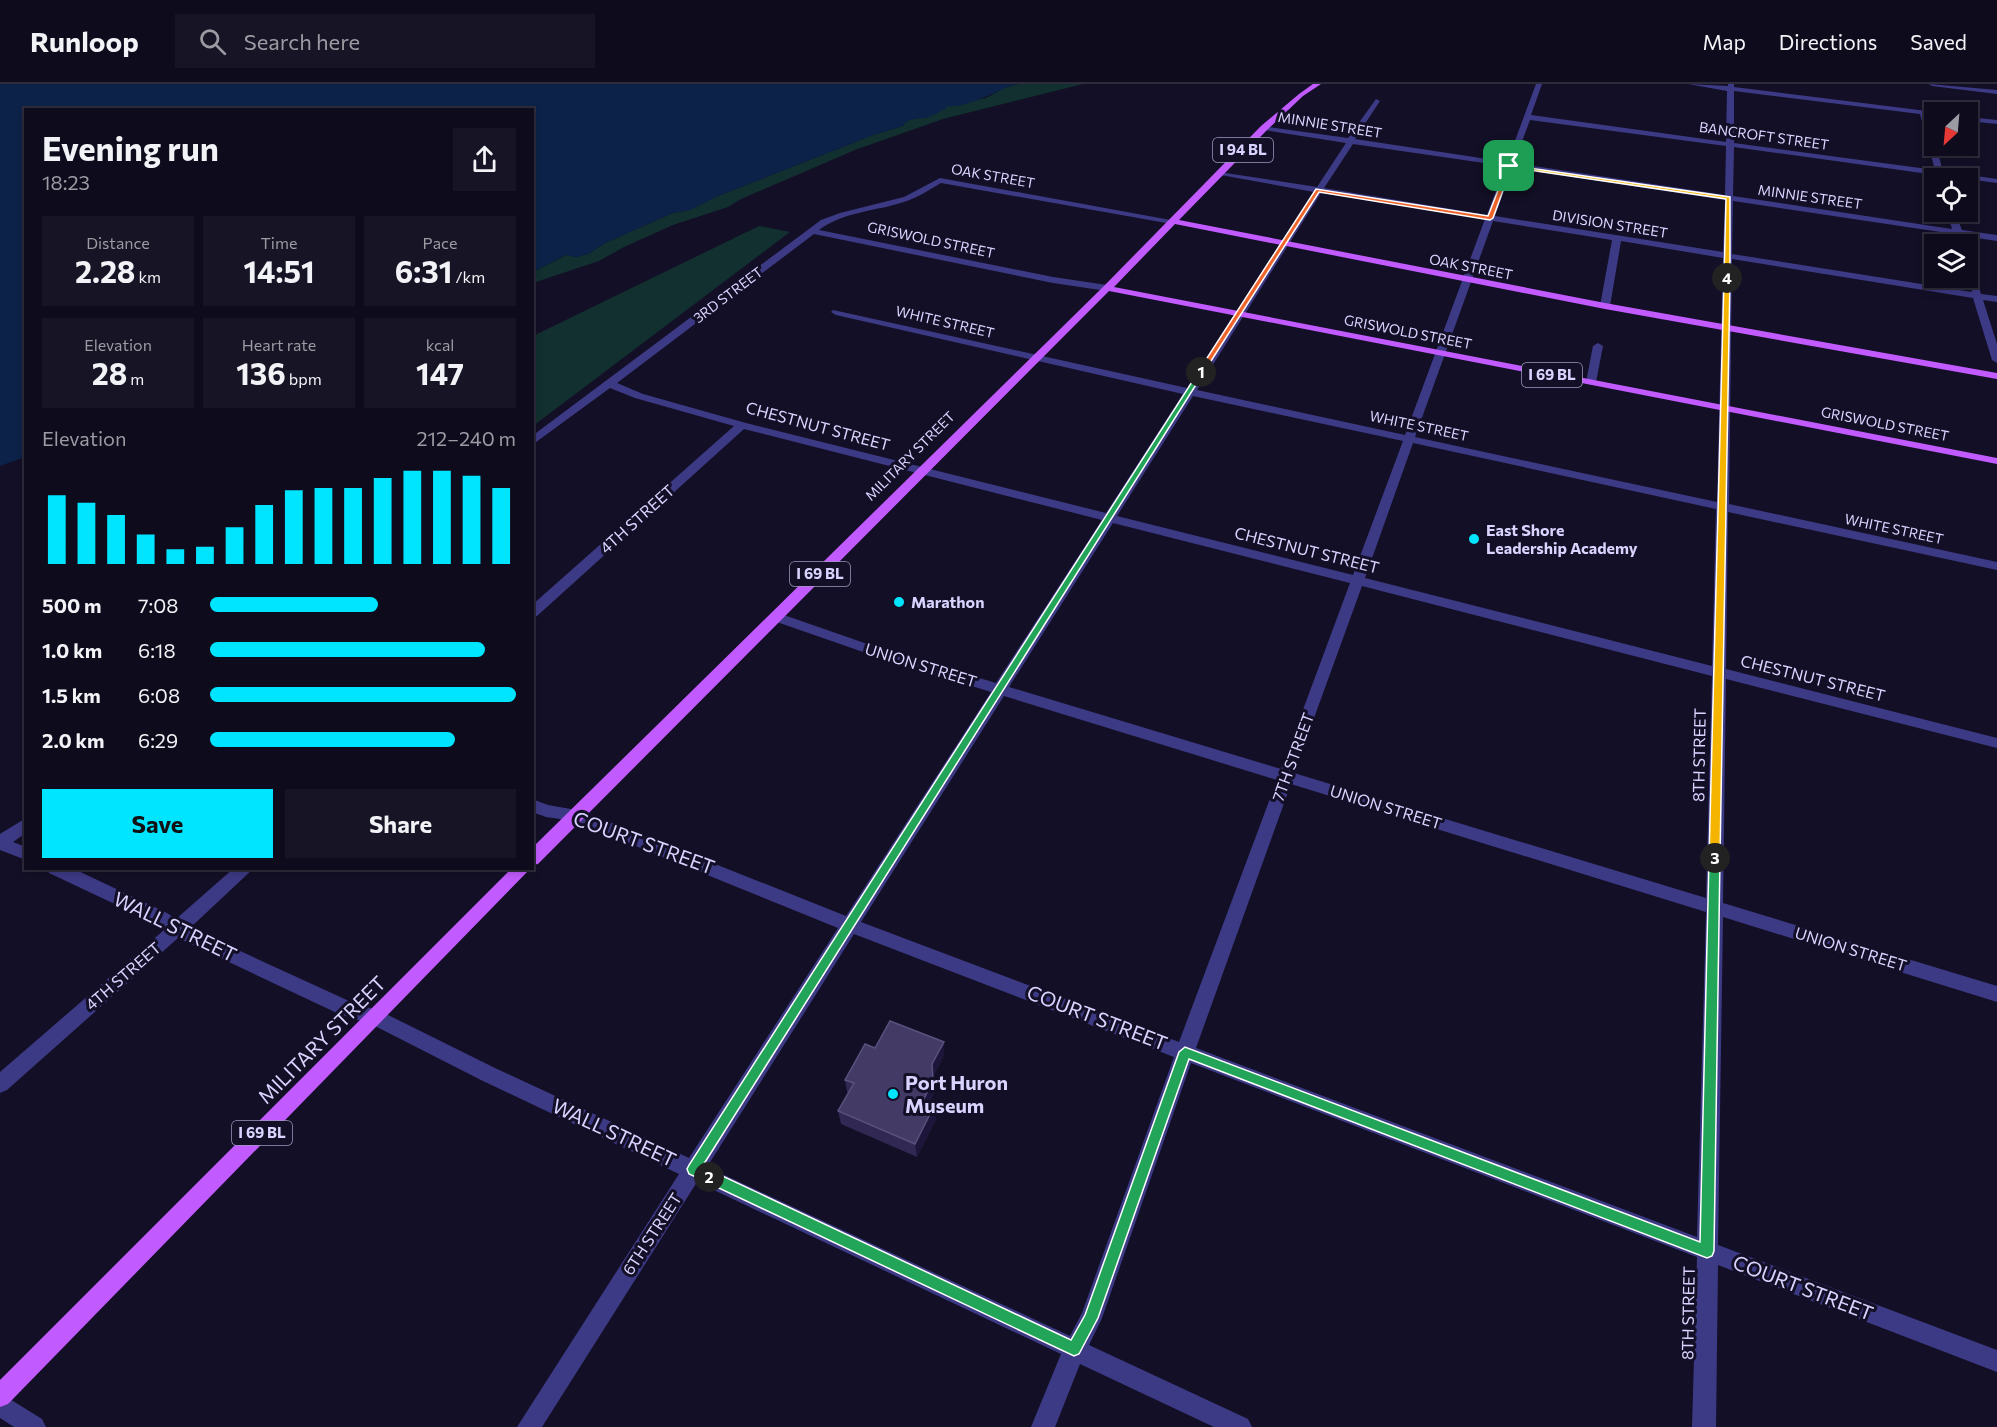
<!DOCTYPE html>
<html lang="en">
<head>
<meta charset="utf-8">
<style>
  :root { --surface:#0e0b1c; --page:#171425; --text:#f1f3f6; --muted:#9b9ba3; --line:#2e2b3b; --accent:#00e5ff }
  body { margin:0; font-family:Commissioner,sans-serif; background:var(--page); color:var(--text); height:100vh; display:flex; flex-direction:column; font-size:22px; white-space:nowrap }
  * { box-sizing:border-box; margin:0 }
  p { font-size:20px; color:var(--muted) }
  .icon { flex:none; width:33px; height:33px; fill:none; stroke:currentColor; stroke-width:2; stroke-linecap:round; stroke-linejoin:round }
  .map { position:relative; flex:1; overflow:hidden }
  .side { position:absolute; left:24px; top:24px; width:510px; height:762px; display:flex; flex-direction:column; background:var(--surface); border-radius:0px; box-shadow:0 3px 9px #0003,0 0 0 2px var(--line) }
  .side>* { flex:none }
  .needle { width:39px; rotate:206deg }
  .tools { position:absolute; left:1924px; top:18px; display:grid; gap:12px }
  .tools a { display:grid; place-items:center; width:54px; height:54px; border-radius:0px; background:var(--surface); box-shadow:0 3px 9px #0003,0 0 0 2px var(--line); font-size:30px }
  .pin { position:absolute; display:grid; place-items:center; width:51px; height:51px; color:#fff; margin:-26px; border-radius:12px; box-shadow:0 3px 9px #0006 }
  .km { position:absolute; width:30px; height:30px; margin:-15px; border-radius:50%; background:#222; color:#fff; font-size:16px; line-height:30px; text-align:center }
  .round { display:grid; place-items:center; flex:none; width:63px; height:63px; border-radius:0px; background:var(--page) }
  .summary { display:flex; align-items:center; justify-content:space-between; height:102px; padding:0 18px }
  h1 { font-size:33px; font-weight:700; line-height:45px }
  .stats { display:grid; grid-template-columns:repeat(3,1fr); gap:9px; height:102px; padding:6px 18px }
  .stats div { display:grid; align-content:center; border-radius:0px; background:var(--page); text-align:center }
  .stats b { font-size:30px; font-weight:700 }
  .stats small { font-size:16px; font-weight:400 }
  .stats p { font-size:16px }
  .chart { height:168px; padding:12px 18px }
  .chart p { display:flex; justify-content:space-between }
  .chart svg { width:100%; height:108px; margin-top:6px; stroke:var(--accent); stroke-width:6 }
  .primary-button { display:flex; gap:12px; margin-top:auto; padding:12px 18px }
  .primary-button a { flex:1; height:69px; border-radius:0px; background:var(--accent); color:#111; font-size:24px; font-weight:700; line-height:69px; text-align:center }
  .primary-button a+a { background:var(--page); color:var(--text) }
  ul { padding:0 18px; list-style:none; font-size:20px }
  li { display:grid; grid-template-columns:96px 72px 1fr; align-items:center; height:45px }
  li i { height:15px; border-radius:8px; background:var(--accent) }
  header { display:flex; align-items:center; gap:36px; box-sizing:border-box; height:84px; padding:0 30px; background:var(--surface); border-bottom:2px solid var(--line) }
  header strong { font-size:28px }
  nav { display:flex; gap:33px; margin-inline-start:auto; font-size:21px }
  .search { width:420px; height:54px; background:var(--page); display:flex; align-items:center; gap:15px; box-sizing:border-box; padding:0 21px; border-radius:0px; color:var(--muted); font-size:22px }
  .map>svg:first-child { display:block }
  .green { fill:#12302f }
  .water { fill:#0c2248 }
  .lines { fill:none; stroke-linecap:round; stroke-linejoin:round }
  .street { fill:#3d3a85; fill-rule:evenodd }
  .primary { fill:#c25bff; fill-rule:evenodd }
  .wall { fill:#312854 }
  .shaded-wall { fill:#1d163a }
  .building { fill:#433a66; stroke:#5a527e; stroke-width:1.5 }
  .split-1 { fill:#f0652b; stroke:#fff; stroke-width:1.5 }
  .split-2 { fill:#22a559; stroke:#fff; stroke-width:1.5 }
  .split-3 { fill:#22a559; stroke:#fff; stroke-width:1.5 }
  .split-4 { fill:#f5b400; stroke:#fff; stroke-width:1.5 }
  .split-5 { fill:#f5b400; stroke:#fff; stroke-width:1.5 }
  .poi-dot { fill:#00e5ff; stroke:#130f26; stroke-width:2 }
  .labels { text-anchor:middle; stroke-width:6; stroke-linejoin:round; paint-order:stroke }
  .far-street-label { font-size:14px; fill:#d9d4ff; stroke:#130f26 }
  .shield { fill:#130f26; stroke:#9e99be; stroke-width:1.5 }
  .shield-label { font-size:15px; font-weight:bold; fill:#d9d4ff }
  .street-label { font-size:16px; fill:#d9d4ff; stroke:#130f26 }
  .poi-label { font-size:16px; font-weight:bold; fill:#d9d4ff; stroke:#130f26; text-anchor:start }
  .near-street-label { font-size:20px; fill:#d9d4ff; stroke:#130f26 }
  .near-poi-label { font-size:20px; font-weight:bold; fill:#d9d4ff; stroke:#130f26; text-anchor:start }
</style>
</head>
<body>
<header>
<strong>Runloop</strong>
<div class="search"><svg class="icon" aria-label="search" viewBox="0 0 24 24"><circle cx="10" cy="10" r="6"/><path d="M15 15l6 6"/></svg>Search here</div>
<nav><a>Map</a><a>Directions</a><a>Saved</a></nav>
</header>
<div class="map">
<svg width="1997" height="1343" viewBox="0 0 1997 1343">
  <rect width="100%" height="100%" fill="#130f26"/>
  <g class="green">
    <polygon points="1019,0 1083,0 943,35 855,66 741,115 728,123 673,141 624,163 599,177 533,199 533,188 566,171 576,173 588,170 605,159 673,129 690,126 718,112 873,51 903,42 905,38 915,34 926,34 945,22 986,14 1004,4"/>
    <polygon points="759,142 790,148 533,342 533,252"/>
  </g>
  <path class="water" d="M0 0H1019C1014 2 1009 2 1005 4 991 10 966 24 946 22L947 24C941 27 936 30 929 33 920 36 910 32 903 42L873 51 718 112 690 126 673 129 605 159 588 170 576 173 565 171 533 188 532 26H26L25 373 0 382Z"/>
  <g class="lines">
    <g class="street">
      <path d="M1536 0H1542L1531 31 1726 58 1727 7 1688 0 1728 2V0H1734V3L1935 28H1938H1935V32L1927 31 1943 87 1997 95V99L1944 92 1945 94H1937L1936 91 1734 63 1733 112 1952 145 1947 128H1955L1962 146 1997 151V157L1963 152 1966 160H1958L1954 150 1733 117 1732 170 1972 208 1967 194 1968 178 1971 179 1981 210 1997 212V218L1983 216 1997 260V279L1992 276 1973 214 1732 175 1729 420 1997 478V486L1728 428 1726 585 1997 654V664L1726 595 1723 819 1997 902V918L1723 833 1718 1161 1997 1266V1288L1718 1181 1716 1343H1692L1697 1173 1191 979 1102 1234 1089 1261 1248 1335 1252 1343H1214L1080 1280 1055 1343H1031L1061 1270 697 1098 542 1343H517L679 1090 481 996 371 940 339 930 178 854 7 1006 0 1009V988L164 846 155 839 49 789 47 784H72L167 829 176 835 234 784H254L190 844 349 917 382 928 495 984 689 1074 838 844 574 737 546 733 532 728V715L548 721 582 727 846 832 991 608 866 569 771 536 769 533 771 530H781L876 563 996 599 1102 436 744 345 537 532 532 533V521L734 342 635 314 610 304 532 361V352L821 136 840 129 904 113 940 94 1176 137 1172 140 941 99C929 106 917 114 904 118 876 127 843 128 819 146L1053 193 1107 201 1112 204 1107 207 1053 199 814 150 617 299 643 310 746 339 1106 429 1183 310 836 231 831 228 833 226 1187 304 1314 108 1215 90 1219 88 1317 103 1346 59 1264 46 1261 42 1348 54 1376 15 1380 17 1355 55 1507 78ZM1734 7 1920 30 1935 86 1734 59ZM1530 36 1726 62 1725 111 1514 79ZM1353 60 1505 82 1487 131 1324 104ZM1512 84 1725 116 1723 168 1495 132ZM1321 109 1485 135 1405 351 1197 306ZM1493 137 1612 156 1600 222 1605 225 1610 222 1621 157 1723 174 1717 418 1415 353ZM1193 312 1403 357 1353 491 1117 432ZM1413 359 1716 425 1712 582 1365 494ZM1113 439 1350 499 1281 685 1009 603ZM1362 502 1712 592 1706 814 1294 689ZM1004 612 1277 696 1179 958 861 838ZM1291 700 1706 828 1697 1153 1196 964ZM854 850 1174 973 1082 1229 1070 1252 707 1083Z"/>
      <polygon points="1929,0 1997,6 1997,10 1932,2"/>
      <polygon points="1968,33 1997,36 1997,40 1968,37"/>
      <polygon points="1598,259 1603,262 1596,298 1591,301 1586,298 1593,262"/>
      <polygon points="26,734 26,749 13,758 26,763 26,776 0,766 0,750"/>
      <polygon points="0,1309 42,1335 46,1343 14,1343 0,1334"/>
    </g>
    <g class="primary">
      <polygon points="1313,0 1321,0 1303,12 1267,46 1179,136 1605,219 1997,289 1997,295 1605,225 1175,140 1114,203 1997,374 1997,380 1109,207 538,780 532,781 532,764 1104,202 1261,42 1299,10"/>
      <polygon points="512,784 531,784 8,1320 0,1323 0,1296"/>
    </g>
  </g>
  <polygon class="wall" points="875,964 944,971 933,993 934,1009 929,1020 936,1035 917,1073 841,1040 838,1027 848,1009 847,1008 845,996"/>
  <g class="shaded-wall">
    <polygon points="944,958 944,971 933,993 932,980"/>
    <polygon points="933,996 934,1009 924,1030 923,1017"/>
    <polygon points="934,1022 936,1035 917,1073 915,1060"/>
  </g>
  <polygon class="building" points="890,937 944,958 932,980 933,996 923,1017 934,1022 915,1060 838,1027 854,999 845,996 865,960 875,964"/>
  <polygon class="split-1" points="1508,81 1512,82 1493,134 1490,136 1319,108 1204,288 1201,290 1198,288 1316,105 1488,132"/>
  <polygon class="split-2" points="1199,287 1204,288 702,1083 714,1088 716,1093 714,1097 709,1099 689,1090 687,1085 689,1081"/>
  <polygon class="split-3" points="1715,770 1720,774 1714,1167 1712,1172 1707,1174 1189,975 1098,1234 1079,1270 1074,1272 704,1097 703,1093 704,1088 709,1086 714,1088 1071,1256 1085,1231 1179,968 1185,963 1700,1158 1709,774"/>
  <polygon class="split-4" points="1727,192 1730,194 1720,774 1715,778 1709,774 1724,194"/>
  <polygon class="split-5" points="1508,81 1730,113 1730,194 1724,194 1726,115 1509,83"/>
  <g class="poi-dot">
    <circle cx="1474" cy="455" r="6"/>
    <circle cx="899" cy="518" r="6"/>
    <circle cx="893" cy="1010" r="6"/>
  </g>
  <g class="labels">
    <g class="far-street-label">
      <text transform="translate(1330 41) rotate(9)" y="5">MINNIE STREET</text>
      <text transform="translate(1764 52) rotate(8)" y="5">BANCROFT STREET</text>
      <text transform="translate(993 92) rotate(10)" y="5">OAK STREET</text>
      <text transform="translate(1810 113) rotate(8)" y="5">MINNIE STREET</text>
      <text transform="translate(1610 140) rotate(9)" y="5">DIVISION STREET</text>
      <text transform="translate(931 156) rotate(12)" y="5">GRISWOLD STREET</text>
      <text transform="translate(1471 183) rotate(11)" y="5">OAK STREET</text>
      <text transform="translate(728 211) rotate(-37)" y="5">3RD STREET</text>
      <text transform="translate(945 238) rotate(13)" y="5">WHITE STREET</text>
      <text transform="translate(1408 248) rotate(11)" y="5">GRISWOLD STREET</text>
      <text transform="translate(1885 340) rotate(11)" y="5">GRISWOLD STREET</text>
      <text transform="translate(1419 342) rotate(12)" y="5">WHITE STREET</text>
      <text transform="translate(910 372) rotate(-45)" y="5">MILITARY STREET</text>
      <text transform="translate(1894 445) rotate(12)" y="5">WHITE STREET</text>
    </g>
    <g class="shield">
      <rect x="1213" y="54" width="60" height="24" rx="4.5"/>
      <rect x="1522" y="279" width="60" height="24" rx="4.5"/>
      <rect x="790" y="478" width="60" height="24" rx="4.5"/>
      <rect x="232" y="1037" width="60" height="24" rx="4.5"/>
    </g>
    <g class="shield-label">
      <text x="1243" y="71">I 94 BL</text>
      <text x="1552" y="296">I 69 BL</text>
      <text x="820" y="495">I 69 BL</text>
      <text x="262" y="1054">I 69 BL</text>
    </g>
    <g class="street-label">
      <text transform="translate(818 342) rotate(15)" y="6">CHESTNUT STREET</text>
      <text transform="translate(637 435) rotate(-42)" y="6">4TH STREET</text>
      <text transform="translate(1307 466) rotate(14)" y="6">CHESTNUT STREET</text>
      <text transform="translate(921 581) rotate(17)" y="6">UNION STREET</text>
      <text transform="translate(1813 594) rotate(14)" y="6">CHESTNUT STREET</text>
      <text transform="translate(1699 671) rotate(-89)" y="6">8TH STREET</text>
      <text transform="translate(1293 673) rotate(-70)" y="6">7TH STREET</text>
      <text transform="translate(1386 723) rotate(17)" y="6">UNION STREET</text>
      <text transform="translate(1851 865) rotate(17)" y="6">UNION STREET</text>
      <text transform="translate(123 892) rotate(-41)" y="6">4TH STREET</text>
      <text transform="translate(652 1150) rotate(-57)" y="6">6TH STREET</text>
      <text transform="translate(1688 1229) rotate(-89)" y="6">8TH STREET</text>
    </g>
    <g class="poi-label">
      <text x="1486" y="452">East Shore<tspan x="1486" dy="18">Leadership Academy</tspan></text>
      <text x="911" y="524">Marathon</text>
    </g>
    <g class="near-street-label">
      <text transform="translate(644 759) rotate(20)" y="7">COURT STREET</text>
      <text transform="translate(175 843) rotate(26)" y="7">WALL STREET</text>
      <text transform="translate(1097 934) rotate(21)" y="7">COURT STREET</text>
      <text transform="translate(322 956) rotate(-45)" y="7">MILITARY STREET</text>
      <text transform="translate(614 1049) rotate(25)" y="7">WALL STREET</text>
      <text transform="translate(1803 1204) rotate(21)" y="7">COURT STREET</text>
    </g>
    <g class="near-poi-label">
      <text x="905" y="1006">Port Huron<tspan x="905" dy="23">Museum</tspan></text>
    </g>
  </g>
</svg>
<div class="tools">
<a><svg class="needle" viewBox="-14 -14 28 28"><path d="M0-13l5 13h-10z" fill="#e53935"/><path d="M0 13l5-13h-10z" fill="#9b9ba3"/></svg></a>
<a><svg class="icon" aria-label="locate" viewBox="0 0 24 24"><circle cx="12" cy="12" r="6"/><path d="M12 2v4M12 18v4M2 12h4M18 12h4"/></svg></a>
<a><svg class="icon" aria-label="layers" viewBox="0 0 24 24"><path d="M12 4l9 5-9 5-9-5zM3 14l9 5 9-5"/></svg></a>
</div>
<div class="pin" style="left:1509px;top:82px;background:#1e9e55"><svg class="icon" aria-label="arrive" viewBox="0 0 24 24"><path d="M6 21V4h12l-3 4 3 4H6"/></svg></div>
<b class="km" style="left:1201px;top:288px">1</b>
<b class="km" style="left:709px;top:1093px">2</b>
<b class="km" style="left:1715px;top:774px">3</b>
<b class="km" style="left:1727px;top:194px">4</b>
<section class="side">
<div class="summary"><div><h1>Evening run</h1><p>18:23</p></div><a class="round"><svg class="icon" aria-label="share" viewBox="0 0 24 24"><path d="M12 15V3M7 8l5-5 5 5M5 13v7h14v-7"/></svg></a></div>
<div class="stats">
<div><p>Distance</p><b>2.28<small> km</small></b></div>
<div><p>Time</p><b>14:51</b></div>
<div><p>Pace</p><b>6:31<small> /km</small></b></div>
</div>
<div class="stats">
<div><p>Elevation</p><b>28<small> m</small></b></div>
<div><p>Heart rate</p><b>136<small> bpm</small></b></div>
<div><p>kcal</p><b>147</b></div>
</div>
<div class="chart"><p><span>Elevation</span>212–240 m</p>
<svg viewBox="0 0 160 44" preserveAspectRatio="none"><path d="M5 44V16M15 44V19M25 44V24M35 44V32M45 44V38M55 44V37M65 44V29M75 44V20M85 44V14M95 44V13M105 44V13M115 44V9M125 44V6M135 44V6M145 44V8M155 44V13"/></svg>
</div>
<ul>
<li><b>500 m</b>7:08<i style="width:55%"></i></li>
<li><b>1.0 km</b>6:18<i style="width:90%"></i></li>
<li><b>1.5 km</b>6:08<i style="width:100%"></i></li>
<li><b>2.0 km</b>6:29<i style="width:80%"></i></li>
</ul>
<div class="primary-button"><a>Save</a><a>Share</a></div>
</section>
</div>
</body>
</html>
